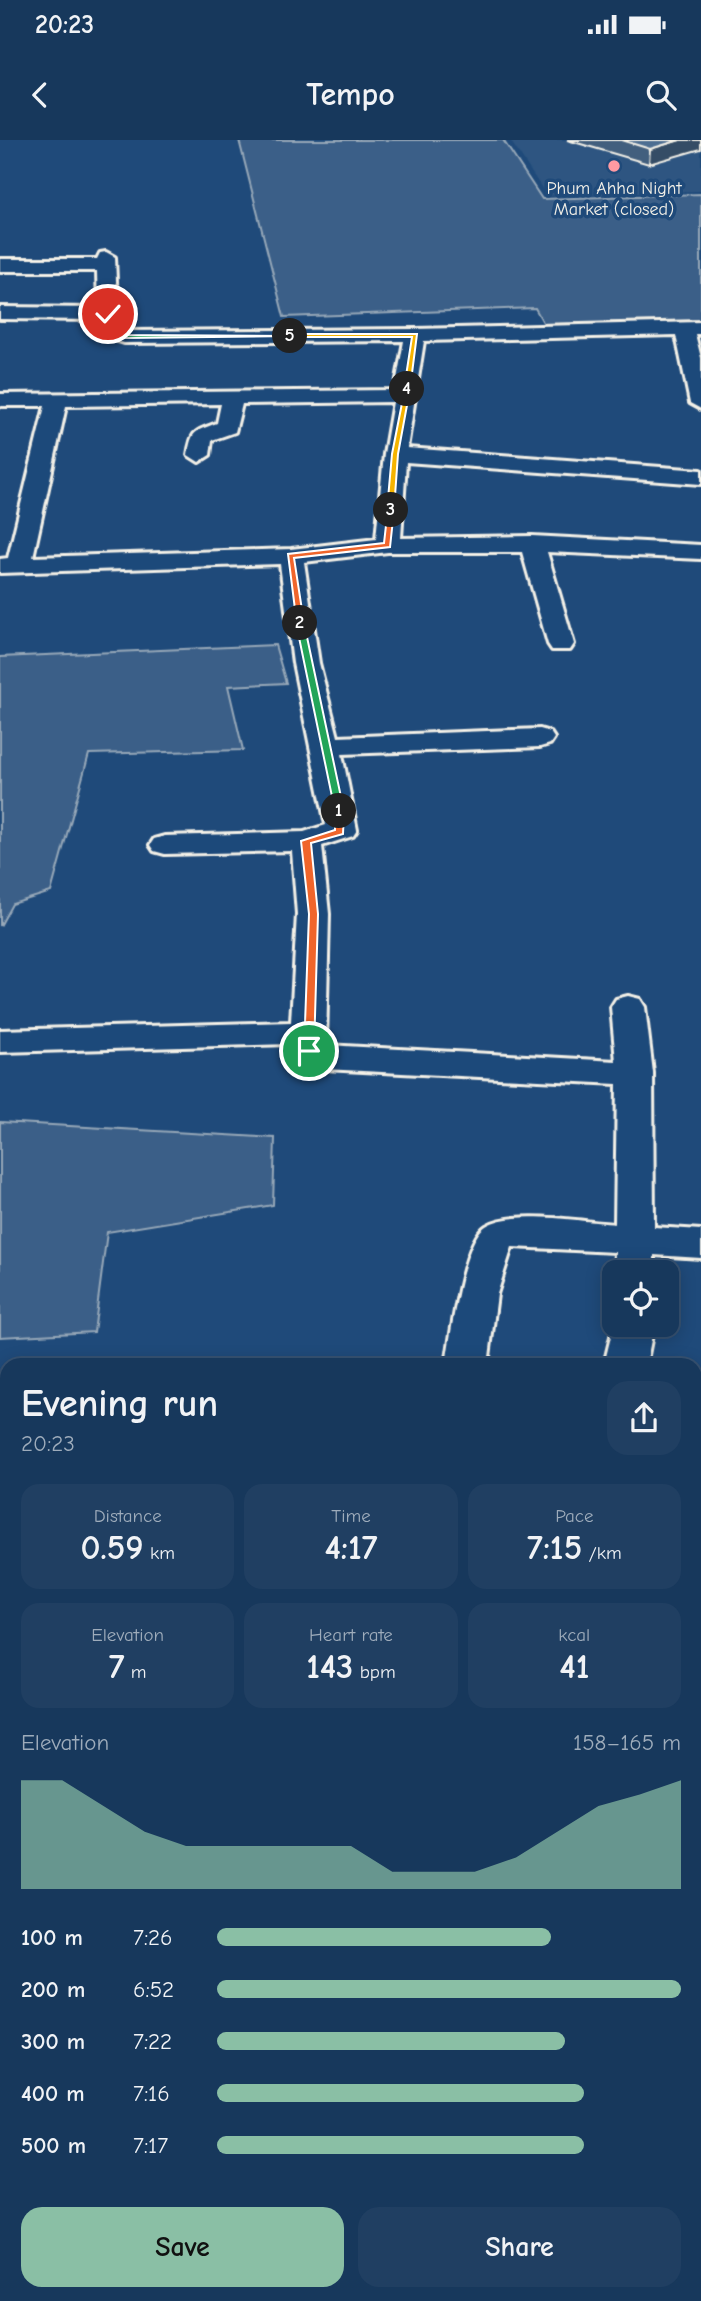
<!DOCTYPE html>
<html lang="en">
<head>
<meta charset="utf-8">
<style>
  :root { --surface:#17385c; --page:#203f62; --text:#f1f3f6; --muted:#9eacbb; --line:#365272; --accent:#8abfa5 }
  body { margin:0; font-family:"Comic Neue",sans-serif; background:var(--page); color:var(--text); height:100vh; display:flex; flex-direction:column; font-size:26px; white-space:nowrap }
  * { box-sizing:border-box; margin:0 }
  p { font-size:23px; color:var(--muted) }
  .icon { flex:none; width:38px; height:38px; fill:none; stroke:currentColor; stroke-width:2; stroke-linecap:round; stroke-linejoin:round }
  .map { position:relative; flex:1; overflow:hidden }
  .details { position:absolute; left:0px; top:1218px; width:702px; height:943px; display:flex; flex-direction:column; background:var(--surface); border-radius:21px 21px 0 0; box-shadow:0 4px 18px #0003,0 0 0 2px var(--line) }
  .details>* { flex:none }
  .buttons { position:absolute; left:602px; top:1120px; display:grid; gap:14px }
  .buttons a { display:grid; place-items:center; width:77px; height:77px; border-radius:14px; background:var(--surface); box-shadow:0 4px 18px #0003,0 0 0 2px var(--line); font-size:35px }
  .pin { position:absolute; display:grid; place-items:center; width:60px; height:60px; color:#fff; margin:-30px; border:4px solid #fff; border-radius:50%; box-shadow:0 2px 7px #0007 }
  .km { position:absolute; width:35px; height:35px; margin:-18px; border-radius:50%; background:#222; color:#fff; font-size:19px; line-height:35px; text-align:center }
  .round { display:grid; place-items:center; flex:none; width:74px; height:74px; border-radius:21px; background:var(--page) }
  .headline { display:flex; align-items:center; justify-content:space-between; height:119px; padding:0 21px }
  h1 { font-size:38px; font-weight:700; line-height:52px }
  .figures { display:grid; grid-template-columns:repeat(3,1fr); gap:10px; height:119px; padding:7px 21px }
  .figures div { display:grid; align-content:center; border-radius:18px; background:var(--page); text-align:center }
  .figures b { font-size:35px; font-weight:700 }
  .figures small { font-size:19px; font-weight:400 }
  .figures p { font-size:19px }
  .chart { height:196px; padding:14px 21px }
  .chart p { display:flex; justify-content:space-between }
  .chart svg { width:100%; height:126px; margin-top:7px; fill:var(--accent); opacity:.7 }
  .cta { display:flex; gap:14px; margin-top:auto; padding:14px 21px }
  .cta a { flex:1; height:80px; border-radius:21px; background:var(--accent); color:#111; font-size:28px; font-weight:700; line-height:80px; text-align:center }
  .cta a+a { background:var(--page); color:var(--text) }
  ul { padding:0 21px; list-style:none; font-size:23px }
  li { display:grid; grid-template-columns:112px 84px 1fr; align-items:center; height:52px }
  li i { height:18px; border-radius:9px; background:var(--accent) }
  .status { display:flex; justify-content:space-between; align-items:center; height:49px; padding:0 35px; background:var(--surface); direction:ltr }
  .status svg { height:19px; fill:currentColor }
  header { display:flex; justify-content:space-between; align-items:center; height:91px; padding:0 21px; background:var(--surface); font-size:32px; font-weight:700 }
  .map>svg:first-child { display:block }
  .built { fill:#2d5581 }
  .green { fill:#3a5f88; stroke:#97a8b8; stroke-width:2 }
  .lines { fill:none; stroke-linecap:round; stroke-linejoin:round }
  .minor-casing { stroke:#f4f1e8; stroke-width:6 }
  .minor { fill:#1f4a7a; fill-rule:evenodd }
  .wall { fill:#425f7e; stroke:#f4f1e8; stroke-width:2 }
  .shaded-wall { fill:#364d66; stroke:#f4f1e8; stroke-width:2 }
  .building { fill:#4d6e92; stroke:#f4f1e8; stroke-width:2 }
  .split-1 { fill:#f0652b; stroke:#fff; stroke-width:2 }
  .split-2 { fill:#22a559; stroke:#fff; stroke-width:2 }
  .split-3 { fill:#f0652b; stroke:#fff; stroke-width:2 }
  .split-4 { fill:#f5b400; stroke:#fff; stroke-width:2 }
  .split-5 { fill:#f5b400; stroke:#fff; stroke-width:2 }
  .split-6 { fill:#22a559; stroke:#fff; stroke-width:2 }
  .poi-dot { fill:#ff9aa2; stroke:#1f4a7a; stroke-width:2.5 }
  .labels { text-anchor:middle; stroke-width:7; stroke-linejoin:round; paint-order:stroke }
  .far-poi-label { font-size:18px; fill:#f4f1e8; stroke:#1f4a7a }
</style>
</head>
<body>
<div class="status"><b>20:23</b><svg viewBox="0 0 49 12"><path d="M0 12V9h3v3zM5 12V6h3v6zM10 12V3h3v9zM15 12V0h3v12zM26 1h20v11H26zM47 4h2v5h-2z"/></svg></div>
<header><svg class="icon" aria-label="back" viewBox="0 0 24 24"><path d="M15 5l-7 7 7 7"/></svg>Tempo<svg class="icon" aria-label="search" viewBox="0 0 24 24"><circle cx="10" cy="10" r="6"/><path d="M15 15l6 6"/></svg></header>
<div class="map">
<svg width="701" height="2161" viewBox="0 0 701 2161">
  <rect width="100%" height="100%" fill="#1f4a7a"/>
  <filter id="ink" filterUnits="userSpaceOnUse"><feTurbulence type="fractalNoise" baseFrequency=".0143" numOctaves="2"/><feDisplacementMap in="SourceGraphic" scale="14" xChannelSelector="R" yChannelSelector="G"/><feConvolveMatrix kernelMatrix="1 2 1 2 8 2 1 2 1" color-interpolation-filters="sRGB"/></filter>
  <g filter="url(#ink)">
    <polygon class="built" points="510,0 701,0 701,51 547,56"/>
    <g class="green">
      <polygon points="239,0 503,0 542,59 701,54 701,181 544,184 535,168 284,177"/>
      <polygon points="275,505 286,543 228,546 243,610 89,614 51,752 12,764 0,786 0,517"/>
      <polygon points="0,982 275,998 273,1065 107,1092 94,1192 0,1197"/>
    </g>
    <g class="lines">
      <g class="minor-casing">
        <g id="minor">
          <path d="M106 112 115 117 118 189 125 191 415 189 701 182V194H695L701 218V269L690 263 676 195 424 201 407 308 701 330V344L406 322 401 398 532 396 701 405V419L547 412 574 504 570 510H552L548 504 522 412H388L304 422 319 523 338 597 540 589 550 592 554 598 550 604 540 607 342 614 357 690 353 696 322 706 329 774 326 905 616 921 611 867 616 859 628 856 640 859 645 867 653 933 654 1087 701 1090V1118L654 1115V1132H614L615 1112 512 1107 497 1154 488 1225H446C451 1196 462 1101 486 1086 513 1069 583 1082 615 1084L617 944 324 929 297 919 291 904 0 912V890L291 882 297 774 292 711 165 714 154 711 150 705 154 699 165 696 304 692 326 685 293 523 280 424 0 433V419L8 418 45 266H0V254L395 250 404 201 124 203 101 196 98 180 0 179V167L98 168 97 131H0V119H97L100 113ZM393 262 384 314 376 399 291 409 33 417 66 266 221 264 217 283C194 292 192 290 188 315L199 322 210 315 212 300 235 292 242 264Z"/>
          <polygon points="614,1184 654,1185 646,1225 604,1225"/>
          <rect x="0" y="1403" width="7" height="38"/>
          <rect x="0" y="1507" width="7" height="42"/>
          <polygon points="7,1798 7,1852 0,1853 0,1799"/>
          <polygon points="0,2127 7,2128 7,2154 229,2154 232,2161 0,2161"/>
          <rect x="309" y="2154" width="62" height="7"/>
        </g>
      </g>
      <use href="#minor" class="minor"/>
    </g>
    <polygon class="wall" points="567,0 701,0 649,24"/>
    <polygon class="shaded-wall" points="680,0 701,0 701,9 649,24 650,9"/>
    <polygon class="building" points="621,0 680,0 650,9"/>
  </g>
  <polygon class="split-1" points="339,668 344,671 343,694 311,703 318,774 314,911 309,915 304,911 309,774 301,701 335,690 335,671"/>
  <polygon class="split-2" points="300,481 304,483 344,671 339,674 335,671 296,483"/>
  <polygon class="split-3" points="388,368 394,370 390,407 294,418 304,483 297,485 288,414 384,403"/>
  <polygon class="split-4" points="405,248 410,249 398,314 394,370 391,372 387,370 392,314"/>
  <polygon class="split-5" points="290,194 417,194 410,249 404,249 412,197 288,197"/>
  <polygon class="split-6" points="106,172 111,174 111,191 124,195 293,196 124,198 106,194"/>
  <circle class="poi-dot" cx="614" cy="26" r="7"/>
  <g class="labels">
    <g class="far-poi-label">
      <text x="614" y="54">Phum Ahha Night<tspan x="614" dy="21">Market (closed)</tspan></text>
    </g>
  </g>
</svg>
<div class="buttons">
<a><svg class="icon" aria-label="locate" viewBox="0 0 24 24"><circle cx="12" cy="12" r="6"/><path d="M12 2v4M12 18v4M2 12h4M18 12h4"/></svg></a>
</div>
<div class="pin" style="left:309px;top:911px;background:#1e9e55"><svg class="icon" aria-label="arrive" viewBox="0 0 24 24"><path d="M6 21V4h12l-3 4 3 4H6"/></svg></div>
<div class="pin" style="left:108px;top:174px;background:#d93025"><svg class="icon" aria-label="check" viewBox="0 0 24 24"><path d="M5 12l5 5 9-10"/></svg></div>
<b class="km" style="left:339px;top:671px">1</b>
<b class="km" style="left:300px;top:483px">2</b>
<b class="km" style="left:391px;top:370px">3</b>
<b class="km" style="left:407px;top:249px">4</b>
<b class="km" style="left:290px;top:196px">5</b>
<section class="details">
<div class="headline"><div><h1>Evening run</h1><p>20:23</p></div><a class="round"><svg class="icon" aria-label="share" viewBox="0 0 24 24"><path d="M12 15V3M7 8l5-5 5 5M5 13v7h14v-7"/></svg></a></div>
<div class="figures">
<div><p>Distance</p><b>0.59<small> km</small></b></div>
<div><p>Time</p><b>4:17</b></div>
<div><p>Pace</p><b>7:15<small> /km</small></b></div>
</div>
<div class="figures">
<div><p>Elevation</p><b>7<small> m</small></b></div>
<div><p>Heart rate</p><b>143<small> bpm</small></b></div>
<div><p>kcal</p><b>41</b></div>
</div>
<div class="chart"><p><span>Elevation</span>158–165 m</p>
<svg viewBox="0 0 160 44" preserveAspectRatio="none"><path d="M0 44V6L10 6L20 15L30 24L40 29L50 29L60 29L70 29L80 29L90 38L100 38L110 38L120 33L130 24L140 15L150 11L160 6V44z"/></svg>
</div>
<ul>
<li><b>100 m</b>7:26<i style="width:72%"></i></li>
<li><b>200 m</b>6:52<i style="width:100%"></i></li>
<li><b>300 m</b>7:22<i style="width:75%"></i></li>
<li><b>400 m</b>7:16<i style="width:79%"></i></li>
<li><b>500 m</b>7:17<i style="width:79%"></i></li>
</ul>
<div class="cta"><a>Save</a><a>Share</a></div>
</section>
</div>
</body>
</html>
